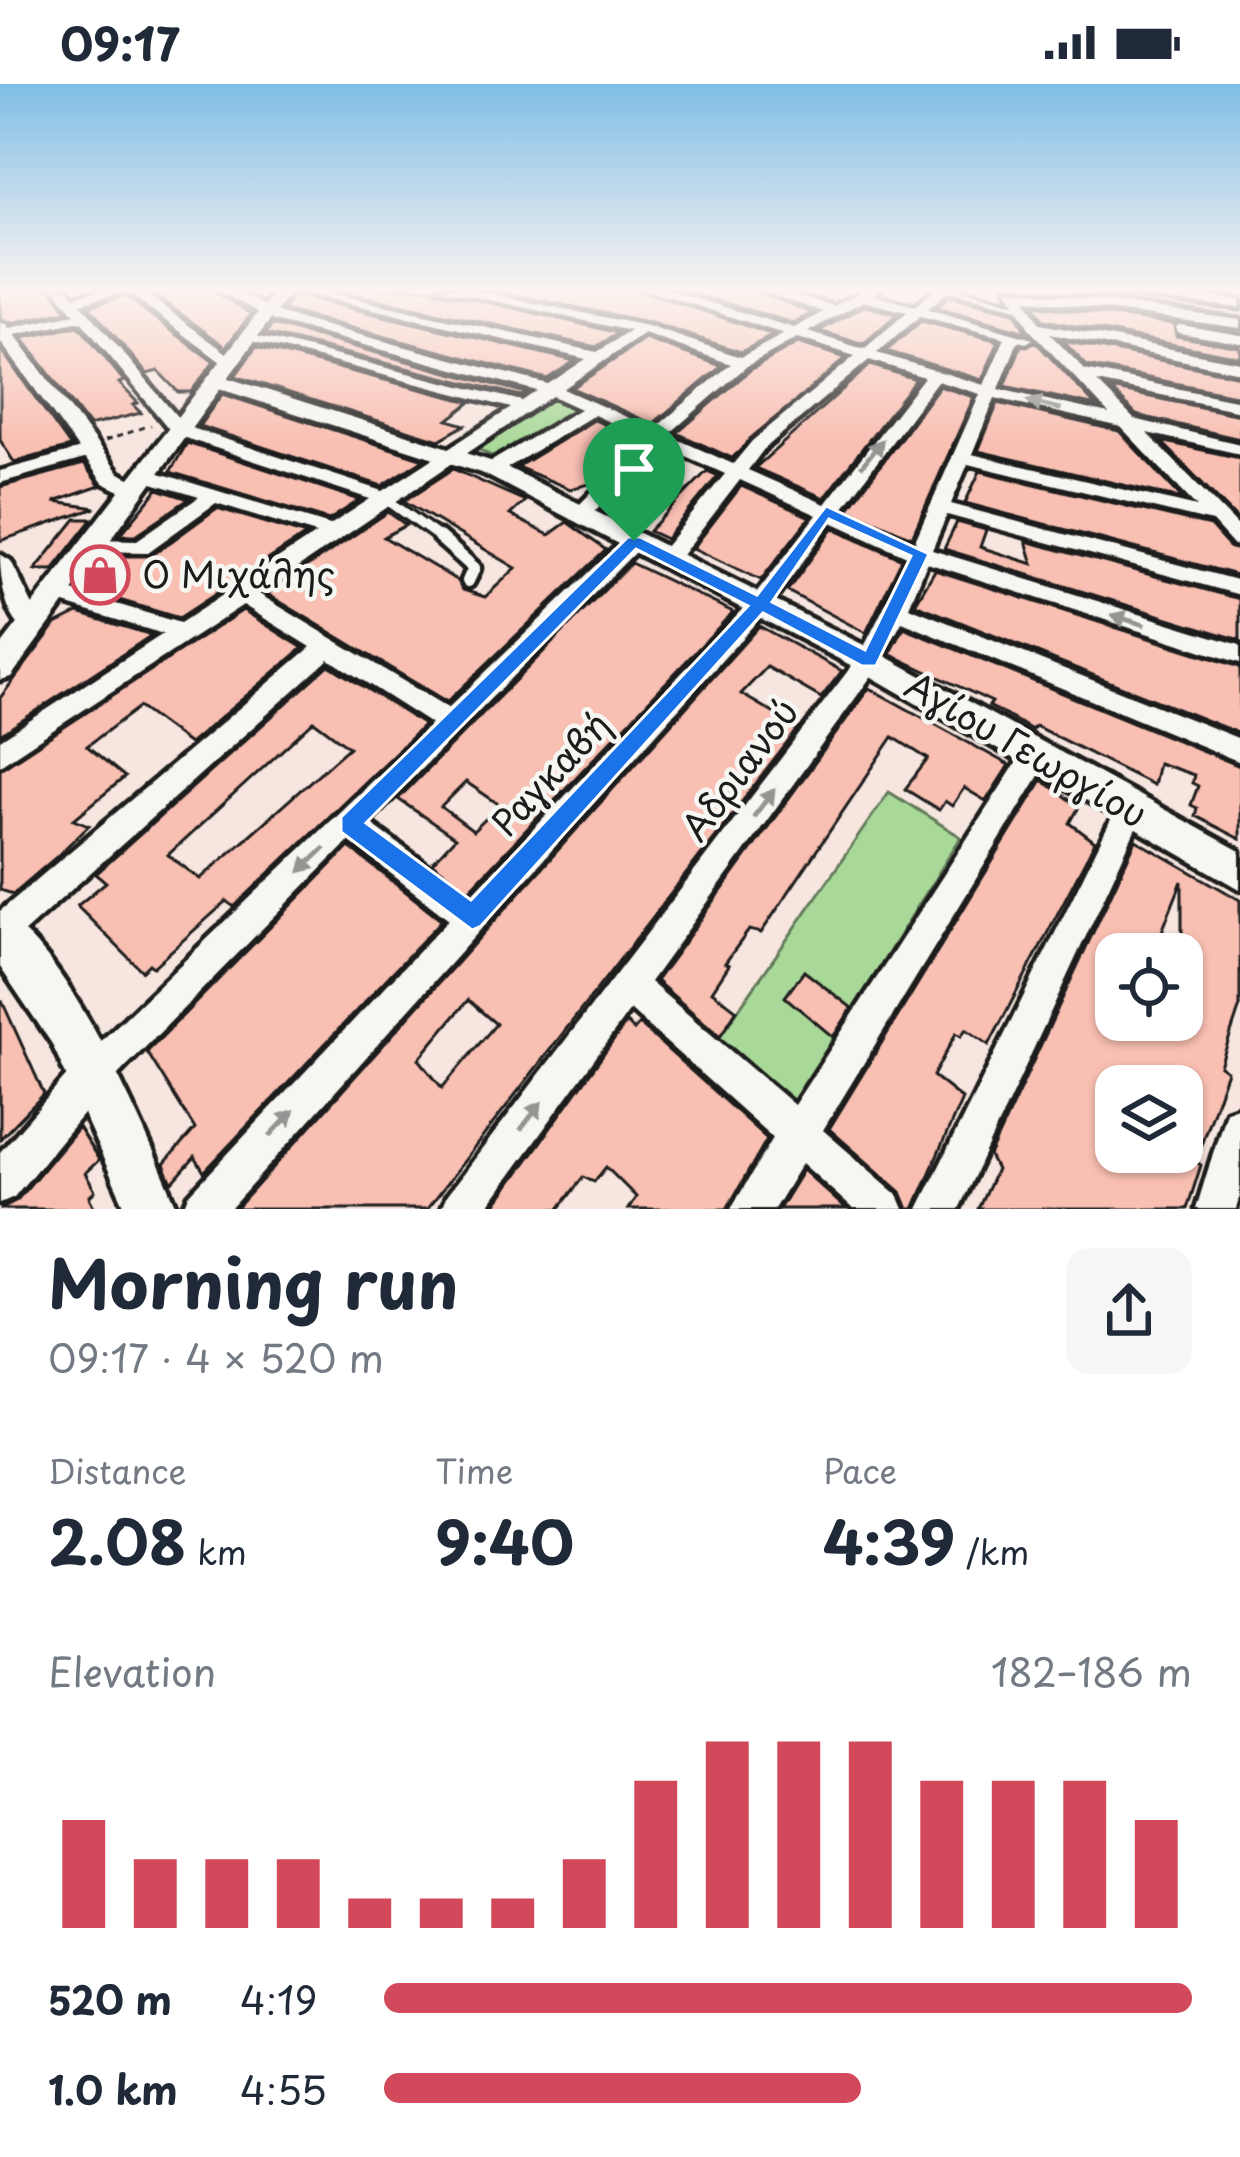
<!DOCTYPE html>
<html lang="en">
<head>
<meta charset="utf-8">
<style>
  :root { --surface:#fff; --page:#f6f6f7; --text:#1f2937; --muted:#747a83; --accent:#d1495b }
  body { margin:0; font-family:"Playpen Sans",sans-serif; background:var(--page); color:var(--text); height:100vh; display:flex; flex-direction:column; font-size:45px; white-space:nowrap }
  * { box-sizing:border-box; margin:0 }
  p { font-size:39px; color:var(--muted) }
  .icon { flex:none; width:66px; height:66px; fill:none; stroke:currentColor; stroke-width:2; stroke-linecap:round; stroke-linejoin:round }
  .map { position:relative; height:1125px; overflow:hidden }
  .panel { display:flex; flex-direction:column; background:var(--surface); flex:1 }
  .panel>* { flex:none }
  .tools { position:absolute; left:1095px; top:849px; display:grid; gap:24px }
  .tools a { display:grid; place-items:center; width:108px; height:108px; border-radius:24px; background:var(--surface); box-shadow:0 3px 9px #0004; font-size:60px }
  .pin { position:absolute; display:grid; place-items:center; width:102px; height:102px; color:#fff; margin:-123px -51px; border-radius:50% 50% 50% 0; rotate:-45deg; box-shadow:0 0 12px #0007 }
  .pin .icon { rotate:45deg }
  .round { display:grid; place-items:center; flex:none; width:126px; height:126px; border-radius:24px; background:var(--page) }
  .summary { display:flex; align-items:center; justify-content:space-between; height:204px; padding:0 48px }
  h1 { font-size:66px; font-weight:700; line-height:90px }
  .metrics { display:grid; grid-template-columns:repeat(3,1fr); gap:18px; height:204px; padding:12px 48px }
  .metrics div { display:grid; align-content:center }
  .metrics b { font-size:60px; font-weight:700 }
  .metrics small { font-size:33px; font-weight:400 }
  .metrics p { font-size:33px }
  .chart { height:336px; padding:24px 48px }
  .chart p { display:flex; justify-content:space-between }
  .chart svg { width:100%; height:216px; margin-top:12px; stroke:var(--accent); stroke-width:6 }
  ul { padding:0 48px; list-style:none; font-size:39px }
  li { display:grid; grid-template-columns:192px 144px 1fr; align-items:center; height:90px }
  li i { height:30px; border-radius:15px; background:var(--accent) }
  .status { display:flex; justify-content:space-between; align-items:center; height:84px; padding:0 60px; background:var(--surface); direction:ltr }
  .status svg { height:33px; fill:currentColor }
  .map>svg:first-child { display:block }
  .green { fill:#a9d999; stroke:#627a5a; stroke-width:3 }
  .building { fill:#f9bfb2; stroke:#1c1c1c; stroke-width:3; fill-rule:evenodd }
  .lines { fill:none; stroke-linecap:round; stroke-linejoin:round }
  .service-far2-casing { stroke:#1c1c1c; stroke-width:14 }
  .service-far1-casing { stroke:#1c1c1c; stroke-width:16 }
  .service-casing { stroke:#1c1c1c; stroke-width:21 }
  .pedestrian-casing { stroke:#1c1c1c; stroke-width:9 }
  .minor-casing { stroke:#1c1c1c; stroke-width:9 }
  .tertiary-casing { stroke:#1c1c1c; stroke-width:9 }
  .path { stroke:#1c1c1c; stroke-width:3; stroke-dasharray:6 6; stroke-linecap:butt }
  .service-far2 { stroke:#f6f6f2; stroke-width:8 }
  .service-far1 { stroke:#f6f6f2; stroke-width:9 }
  .service { stroke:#f6f6f2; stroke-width:12 }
  .pedestrian { fill:#f6f6f2; fill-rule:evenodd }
  .minor { fill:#f6f6f2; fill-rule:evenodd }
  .tertiary { fill:#f6f6f2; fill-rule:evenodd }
  .oneway { fill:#949492 }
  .route { fill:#1a73e8; stroke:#fff; stroke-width:3; fill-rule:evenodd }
  .labels { text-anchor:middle; stroke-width:9; stroke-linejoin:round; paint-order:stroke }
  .poi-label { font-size:36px; fill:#1c1c1c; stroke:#f6f6f2; text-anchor:start }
  .street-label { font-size:36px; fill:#1c1c1c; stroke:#f6f6f2 }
</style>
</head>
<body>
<div class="status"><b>09:17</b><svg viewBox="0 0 49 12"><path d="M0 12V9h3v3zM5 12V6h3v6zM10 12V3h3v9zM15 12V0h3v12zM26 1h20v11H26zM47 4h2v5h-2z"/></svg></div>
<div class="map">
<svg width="1240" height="1125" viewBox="0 0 1240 1125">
  <rect width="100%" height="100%" fill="#f7e6df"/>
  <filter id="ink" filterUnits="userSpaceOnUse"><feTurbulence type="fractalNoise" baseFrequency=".00833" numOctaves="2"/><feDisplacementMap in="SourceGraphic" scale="24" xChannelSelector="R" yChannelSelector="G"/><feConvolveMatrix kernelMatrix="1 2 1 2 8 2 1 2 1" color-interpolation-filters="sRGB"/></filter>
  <g filter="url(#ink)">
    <g class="green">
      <polygon points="549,313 578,326 497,375 472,362"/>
      <polygon points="889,708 961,753 789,1028 714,961"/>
    </g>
    <g class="building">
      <polygon points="0,204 51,204 67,227 11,239 1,235"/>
      <polygon points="145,204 209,204 251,230 226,263"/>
      <polygon points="326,204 433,204 618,249 596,263"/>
      <polygon points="482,204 638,204 773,251 741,268 648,238"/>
      <polygon points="675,204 749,204 812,229 793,239"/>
      <polygon points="294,211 575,277 547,295 283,226"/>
      <polygon points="125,212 214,278 191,308 178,308 158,287 147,290 89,222"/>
      <polygon points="949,212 1015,228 1026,248 937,223"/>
      <polygon points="1034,221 1174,240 1176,252 1240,263 1240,273 1043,236"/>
      <polygon points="864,222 897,230 863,260 819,247"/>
      <polygon points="921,237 999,257 982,296 886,267"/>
      <polygon points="272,241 273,241 526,309 521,312 266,250"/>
      <polygon points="79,242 124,297 119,299 138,319 133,321 141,329 89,342 22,254"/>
      <polygon points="645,255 722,282 653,340 572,304"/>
      <polygon points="1063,257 1240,292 1240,312 1087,282"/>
      <polygon points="1036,258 1096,322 1005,302 1021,262"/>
      <polygon points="798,259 846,274 732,374 677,349 750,286"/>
      <polygon points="256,263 471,318 448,336 465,341 439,356 235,292"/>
      <polygon points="0,268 2,267 71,363 14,378 0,356"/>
      <polygon points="870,281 916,295 824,414 755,384"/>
      <polygon points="939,302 974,313 912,453 848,425"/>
      <polygon points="1111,305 1240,331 1240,355 1136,331"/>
      <polygon points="222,310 424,375 382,402 199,342"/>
      <polygon points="998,319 1119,347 1183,415 978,367"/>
      <polygon points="594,336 637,355 594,399 570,405 517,383"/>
      <polygon points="1161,357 1240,374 1240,438"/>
      <polygon points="187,359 360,416 329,436 170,388"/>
      <polygon points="84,380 100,402 54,418 96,424 0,457 0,403"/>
      <polygon points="453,385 525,417 510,431 549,451 567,438 606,466 447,618 267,510 388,428 406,441 384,453 458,497 463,506 485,513 516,484 404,417"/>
      <polygon points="707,387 718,392 666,455 649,447"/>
      <polygon points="980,387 1210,442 1230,464 1240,466 1240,492 965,419"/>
      <polygon points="639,388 666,397 640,415 619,408"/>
      <polygon points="741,402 810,433 761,496 693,464"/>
      <polygon points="158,405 189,415 136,451 120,451"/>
      <polygon points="217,424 306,451 179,534 89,507 86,497 105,472 151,472"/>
      <polygon points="76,435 93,435 53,486 35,486"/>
      <polygon points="957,438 986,446 980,463 1033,480 1026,457 1240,515 1240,556 944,465"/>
      <polygon points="833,444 902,475 866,549 787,507"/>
      <path d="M631 479 733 528 469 806 432 779 455 754 398 715ZM466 698 500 721 473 747 441 723Z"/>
      <polygon points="935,486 1240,583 1240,650 915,520"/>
      <polygon points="243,526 303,564 189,660 139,623 87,662 125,693 74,735 89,741 54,775 13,810 0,806 0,685"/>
      <polygon points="78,529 152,551 0,651 0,614 56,540"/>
      <path d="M759 542 842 587 821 614 767 583 741 610 799 644 427 1125H236ZM468 916 496 940 442 1004 419 975Z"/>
      <polygon points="904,544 1240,682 1240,755 1195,732 1197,724 1191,721 1198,702 1192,699 1194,691 1158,679 1153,701 1035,642 1032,646 989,622 992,618 890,570"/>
      <path d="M329 581 424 641 234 823 227 817 153 883 149 880 142 887 77 822 106 798 96 790ZM314 637 349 663 200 795 168 771Z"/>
      <polygon points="869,604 1009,681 986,717 964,704 952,722 945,717 939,726 905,705 928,675 893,653 761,849 749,846 725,879 729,881 712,907 737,926 720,952 656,897"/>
      <polygon points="1042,696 1079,723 1070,739 1095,758 989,961 966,945 961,952 956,949 933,992 962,1015 914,1125 908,1125 901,1108 829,1045"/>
      <path d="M1136 756 1240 816V922L1220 982 1227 987 1195 1077 1201 1081 1187 1125H978L996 1086 989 1072ZM1182 797V936H1116V870H1153ZM1116 1002H1182V1068H1116Z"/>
      <polygon points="349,763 442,836 204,1088 195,1073 172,1099 164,1080 195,1045 147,968"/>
      <polygon points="804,887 852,924 833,953 785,913"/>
      <polygon points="2,917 44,1010 0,1055 0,918"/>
      <polygon points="626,939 634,946 639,940 767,1055 727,1125 628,1125 636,1113 606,1083 594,1098 583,1093 559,1125 492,1125"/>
      <polygon points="78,1043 99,1076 85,1089 95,1107 89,1113 95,1125 0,1125 17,1116"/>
      <polygon points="803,1086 846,1125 779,1125"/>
    </g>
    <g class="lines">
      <g class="service-far2-casing">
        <polyline id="service-far2" points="1180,245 1240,255"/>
      </g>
      <g class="service-far1-casing">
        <polyline id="service-far1" points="383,413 443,456"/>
      </g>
      <g class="service-casing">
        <polyline id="service" points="439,453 474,484 468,497"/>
      </g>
      <g class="pedestrian-casing">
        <polygon id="pedestrian" points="937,204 953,204 1026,222 1021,225"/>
      </g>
      <g class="minor-casing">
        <g id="minor">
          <path d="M55 204H68L75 212 109 204H138L235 275V281H225L126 207 81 219 185 342 383 407 511 324 244 255V249L522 317 537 307 274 237 213 204H229L284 231 548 300 586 275 284 204H307L597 268 630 247 437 204H461L647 242 741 273 784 250 642 204H661L794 244 823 228 753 204H772L834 222 867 204H882L873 211 915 222 937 204H951L928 225 1033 255 1026 259 1018 257 999 305 1109 330 1030 246 1007 204 1240 236V244L1026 215 1040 240 1240 278V288L1050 250 1085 286 1240 317V327L1097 298 1134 335 1240 360V370L1147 349 1240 444V462L1233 461 1212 438 968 380 951 420 1240 497V511L947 431 932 466 1240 561V579L927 479 909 523 1240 655V678L902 538 878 583 650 898 794 1021 1026 664 1036 661 1046 664 1050 672 1046 680 823 1046 898 1111 904 1125H853L802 1079 774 1125H731L773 1054 630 926 486 1125H441L447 1111 860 571 909 473 832 438 768 525 230 1125H183L189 1111 449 835 349 757 102 1007 14 1113 0 1119V1068L76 981 431 640 329 575 12 859 0 864V827L311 563 243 521 0 681V656L163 550 48 515 45 510 48 505 56 502 180 539 316 450 216 419 148 468 86 467 83 462 93 455 137 456 199 413 139 395V387H153L330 441 370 415 173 350 81 237 0 254V246L75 230ZM863 217 907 228 864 265 808 248ZM920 232 1005 254 984 301 877 269ZM644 250 731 280 654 345 563 305ZM797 254 855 272 752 357 733 380 668 351 747 282ZM869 276 924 293 825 420 748 386 764 365ZM937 297 980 310 914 459 841 427ZM552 312 580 325 485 381V389H499L594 331 645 354 574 426V434H588L659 360 725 390 660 469 657 474 660 479H676L740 396 817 431 752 515 470 812 369 738 641 462 644 457 641 452H627L448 624 259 510ZM995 314 1121 343 1197 423 972 370Z"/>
          <polygon points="1093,204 1132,204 1240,216 1240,224 1100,208"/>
          <polygon points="92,362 101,367 98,371 0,399 0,387"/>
          <path d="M0 470 11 477 43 542 39 548 31 550C5 539 0 495 0 470Z"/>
          <polygon points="1131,712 1141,716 1145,725 959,1125 918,1125 1121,716"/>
          <polygon points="1240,1022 1240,1112 1236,1125 1196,1125 1226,1027"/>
        </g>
      </g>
      <g class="tertiary-casing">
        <g id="tertiary">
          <polygon points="277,204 293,204 228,294 500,380 880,569 1240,767 1240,805 858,585 484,390 220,305 11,593 0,596 0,563 120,407 103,399 0,257 0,239 6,240 119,389 130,394"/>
          <path d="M0 832C67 859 149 1056 178 1125H126L52 960 0 883Z"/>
        </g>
      </g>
      <polyline class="path" points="105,357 151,341"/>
      <use href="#service-far2" class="service-far2"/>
      <use href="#service-far1" class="service-far1"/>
      <use href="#service" class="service"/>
      <use href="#pedestrian" class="pedestrian"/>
      <use href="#minor" class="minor"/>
      <use href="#tertiary" class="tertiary"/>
    </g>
    <defs><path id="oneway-solid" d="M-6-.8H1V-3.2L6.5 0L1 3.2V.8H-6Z" transform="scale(3)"/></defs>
    <g class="oneway">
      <use href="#oneway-solid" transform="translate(1044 321) rotate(-166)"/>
      <use href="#oneway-solid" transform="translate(872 369) rotate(-52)"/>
      <use href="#oneway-solid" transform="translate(1128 536) rotate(-163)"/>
      <use href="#oneway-solid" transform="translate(764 719) rotate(-53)"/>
      <use href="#oneway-solid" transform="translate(312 776) rotate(136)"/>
      <use href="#oneway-solid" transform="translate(531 1032) rotate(-53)"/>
      <use href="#oneway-solid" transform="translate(282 1039) rotate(-47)"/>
    </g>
  </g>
  <linearGradient id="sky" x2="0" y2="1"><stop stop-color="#80bee6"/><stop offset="0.57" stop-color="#fbf4f1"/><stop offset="1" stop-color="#fbf4f1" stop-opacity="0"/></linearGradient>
  <rect width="1240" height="361" fill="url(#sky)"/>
  <path class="route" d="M826 422 929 470 876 582H862L763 529 481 842 472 846 341 748V733L628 453H640L757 511ZM829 435 911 472 865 566 772 518ZM636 465 748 522 471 816 366 739Z"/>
  <defs>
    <g id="shop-ring" transform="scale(3)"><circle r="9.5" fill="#f6f6f2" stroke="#d1495b" stroke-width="1.5"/><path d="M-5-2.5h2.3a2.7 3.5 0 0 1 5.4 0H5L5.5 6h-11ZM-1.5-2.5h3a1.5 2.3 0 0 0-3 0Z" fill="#d1495b"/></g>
  </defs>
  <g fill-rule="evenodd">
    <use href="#shop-ring" x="100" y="491"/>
  </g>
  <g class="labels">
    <g class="poi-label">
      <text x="142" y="504">Ο Μιχάλης</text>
    </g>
    <g class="street-label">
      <text transform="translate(1026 666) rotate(30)" y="13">Αγίου Γεωργίου</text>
      <text transform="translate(740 686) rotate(-53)" y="13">Αδριανού</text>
      <text transform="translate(551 690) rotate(-47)" y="13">Ραγκαβή</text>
    </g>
  </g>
</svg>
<div class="tools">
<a><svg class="icon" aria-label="locate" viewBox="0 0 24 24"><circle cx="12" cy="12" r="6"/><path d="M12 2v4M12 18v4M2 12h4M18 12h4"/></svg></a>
<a><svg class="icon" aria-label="layers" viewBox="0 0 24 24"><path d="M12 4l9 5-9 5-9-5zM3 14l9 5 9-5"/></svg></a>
</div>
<div class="pin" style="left:634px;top:457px;background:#1e9e55"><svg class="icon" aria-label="arrive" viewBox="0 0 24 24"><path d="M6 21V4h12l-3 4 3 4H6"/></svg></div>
</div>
<section class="panel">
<div class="summary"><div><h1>Morning run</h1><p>09:17 · 4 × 520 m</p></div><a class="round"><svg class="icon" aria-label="share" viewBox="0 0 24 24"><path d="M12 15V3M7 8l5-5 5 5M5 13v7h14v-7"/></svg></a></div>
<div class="metrics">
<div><p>Distance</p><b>2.08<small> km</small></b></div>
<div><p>Time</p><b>9:40</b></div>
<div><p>Pace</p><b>4:39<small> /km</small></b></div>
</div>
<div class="chart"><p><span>Elevation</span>182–186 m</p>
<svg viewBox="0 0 160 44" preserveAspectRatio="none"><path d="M5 44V22M15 44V30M25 44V30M35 44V30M45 44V38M55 44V38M65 44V38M75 44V30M85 44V14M95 44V6M105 44V6M115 44V6M125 44V14M135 44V14M145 44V14M155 44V22"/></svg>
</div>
<ul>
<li><b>520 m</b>4:19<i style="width:100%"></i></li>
<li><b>1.0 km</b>4:55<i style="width:59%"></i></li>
</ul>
</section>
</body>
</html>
